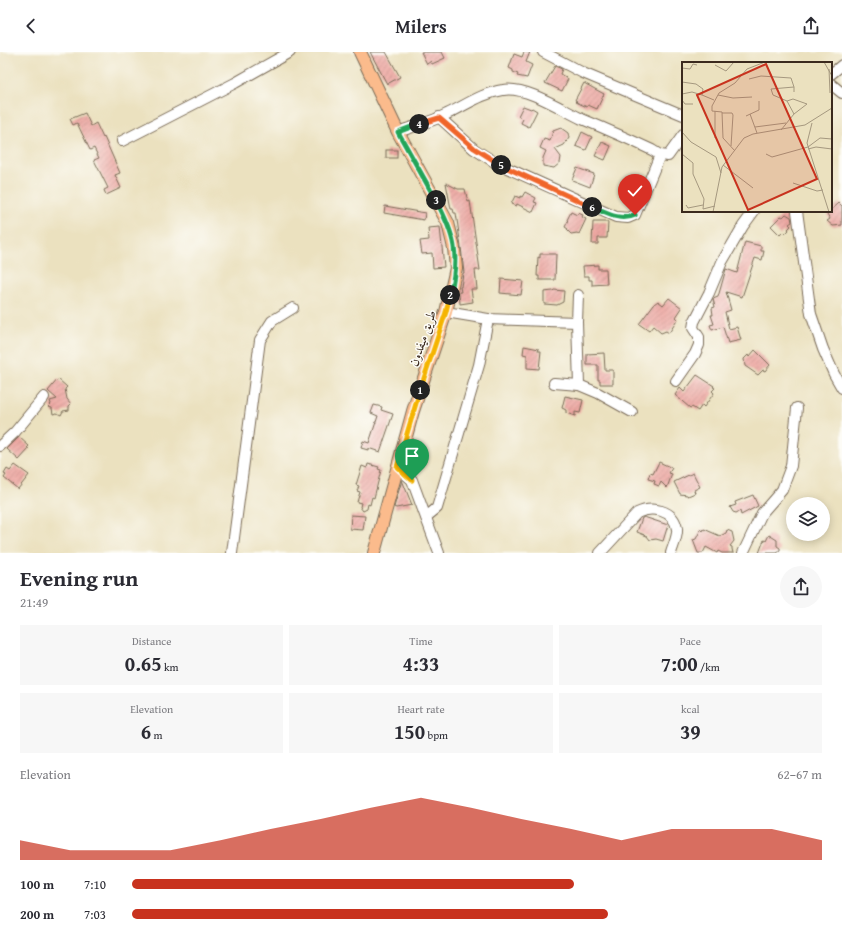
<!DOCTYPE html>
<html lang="en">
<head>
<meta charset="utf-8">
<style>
  :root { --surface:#fff; --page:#f7f7f7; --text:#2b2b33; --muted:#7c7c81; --accent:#c8321e }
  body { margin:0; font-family:"Gentium Book Plus",Amiri,serif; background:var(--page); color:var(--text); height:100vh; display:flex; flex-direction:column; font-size:15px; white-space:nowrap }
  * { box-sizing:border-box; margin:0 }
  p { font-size:13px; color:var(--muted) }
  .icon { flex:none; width:22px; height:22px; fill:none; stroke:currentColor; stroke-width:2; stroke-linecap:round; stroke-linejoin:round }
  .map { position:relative; height:501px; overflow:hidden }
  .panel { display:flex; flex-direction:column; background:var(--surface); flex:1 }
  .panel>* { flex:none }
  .tools { position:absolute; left:786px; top:445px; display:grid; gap:8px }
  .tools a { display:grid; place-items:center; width:44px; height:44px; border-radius:50%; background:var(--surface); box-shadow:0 2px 10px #0003; font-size:20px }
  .pin { position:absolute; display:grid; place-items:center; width:34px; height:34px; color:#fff; margin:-41px -17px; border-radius:50% 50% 50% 0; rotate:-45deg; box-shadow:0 0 4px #0007 }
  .pin .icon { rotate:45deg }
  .km { position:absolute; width:20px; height:20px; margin:-10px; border-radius:50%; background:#222; color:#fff; font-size:11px; line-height:20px; text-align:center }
  .round { display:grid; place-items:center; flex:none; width:42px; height:42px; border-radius:21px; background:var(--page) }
  .summary { display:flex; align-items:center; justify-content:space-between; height:68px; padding:0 20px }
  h1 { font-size:22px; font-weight:700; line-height:30px }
  .figures { display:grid; grid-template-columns:repeat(3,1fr); gap:6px; height:68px; padding:4px 20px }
  .figures div { display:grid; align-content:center; border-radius:0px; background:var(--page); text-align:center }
  .figures b { font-size:20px; font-weight:700 }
  .figures small { font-size:11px; font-weight:400 }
  .figures p { font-size:11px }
  .chart { height:112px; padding:8px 20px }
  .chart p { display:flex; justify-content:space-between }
  .chart svg { width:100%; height:72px; margin-top:4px; fill:var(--accent); opacity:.7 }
  ul { padding:0 20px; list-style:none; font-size:13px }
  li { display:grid; grid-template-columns:64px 48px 1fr; align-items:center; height:30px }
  li i { height:10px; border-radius:5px; background:var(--accent) }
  header { display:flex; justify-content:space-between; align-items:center; height:52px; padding:0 20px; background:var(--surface); font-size:18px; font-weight:700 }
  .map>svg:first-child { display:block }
  .building { fill:url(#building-hatch) }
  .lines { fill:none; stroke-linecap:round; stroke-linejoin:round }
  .minor-casing { stroke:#796a56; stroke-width:12 }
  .major-casing { stroke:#796a56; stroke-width:14 }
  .minor { stroke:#fff; stroke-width:10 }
  .major { stroke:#fbbb8c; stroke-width:12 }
  .split-1-casing { stroke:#fff; stroke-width:8 }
  .split-2-casing { stroke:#fff; stroke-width:8 }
  .split-3-casing { stroke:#fff; stroke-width:8 }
  .split-4-casing { stroke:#fff; stroke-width:8 }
  .split-5-casing { stroke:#fff; stroke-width:8 }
  .split-6-casing { stroke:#fff; stroke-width:8 }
  .split-7-casing { stroke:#fff; stroke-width:8 }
  .split-1 { stroke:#f5b400; stroke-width:5 }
  .split-2 { stroke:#f5b400; stroke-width:5 }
  .split-3 { stroke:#22a559; stroke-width:5 }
  .split-4 { stroke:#22a559; stroke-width:5 }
  .split-5 { stroke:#f0652b; stroke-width:5 }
  .split-6 { stroke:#f0652b; stroke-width:5 }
  .split-7 { stroke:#22a559; stroke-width:5 }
  .labels { text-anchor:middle; stroke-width:3; stroke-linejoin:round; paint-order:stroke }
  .street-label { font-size:13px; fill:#3b2a1e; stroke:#fdfcf7 }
  .inset-road { fill:none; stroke:#a5987f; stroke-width:1 }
  .view { fill:#c8321e; fill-opacity:0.15; stroke:#c8321e; stroke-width:2 }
  .inset-edge { fill:none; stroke:#3b2a1e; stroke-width:2 }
</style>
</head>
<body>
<header><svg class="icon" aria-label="back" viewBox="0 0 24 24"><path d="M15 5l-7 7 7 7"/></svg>Milers<svg class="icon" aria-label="share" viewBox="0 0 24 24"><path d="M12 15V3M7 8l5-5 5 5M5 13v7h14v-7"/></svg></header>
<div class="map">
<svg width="842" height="501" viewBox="0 0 842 501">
  <defs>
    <pattern id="building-hatch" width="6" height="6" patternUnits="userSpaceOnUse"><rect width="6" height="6" fill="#eda7a2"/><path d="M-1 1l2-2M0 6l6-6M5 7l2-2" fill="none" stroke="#c18883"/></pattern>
  </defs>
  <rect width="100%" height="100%" fill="#fdfcf7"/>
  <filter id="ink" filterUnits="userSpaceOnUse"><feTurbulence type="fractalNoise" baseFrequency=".025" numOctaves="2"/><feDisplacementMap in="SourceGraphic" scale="8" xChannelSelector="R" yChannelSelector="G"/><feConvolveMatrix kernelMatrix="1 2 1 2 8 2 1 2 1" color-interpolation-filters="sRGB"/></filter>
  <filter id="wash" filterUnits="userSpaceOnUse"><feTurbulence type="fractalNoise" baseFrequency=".012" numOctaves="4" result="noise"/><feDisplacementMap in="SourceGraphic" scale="16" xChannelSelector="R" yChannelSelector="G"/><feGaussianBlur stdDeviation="0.9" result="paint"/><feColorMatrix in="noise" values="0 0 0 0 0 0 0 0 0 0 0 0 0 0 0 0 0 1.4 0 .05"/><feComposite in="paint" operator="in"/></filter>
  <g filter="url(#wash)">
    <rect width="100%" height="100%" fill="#ebe1bf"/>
    <g id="blocks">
      <g class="building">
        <polygon points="370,0 386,0 400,25 387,32"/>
        <polygon points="421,0 442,0 445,6 432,12 431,9 427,12"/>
        <polygon points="524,0 530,0 526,10 532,13 527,26 517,24 518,22 513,20 513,18 509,16 514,2 522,5"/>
        <polygon points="555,14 562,17 560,22 568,27 562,39 545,31"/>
        <polygon points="584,31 604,42 597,57 588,53 587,55 576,50 577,49 575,48"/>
        <polygon points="523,54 531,57 532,56 537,59 529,75 521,71 523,67 518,64"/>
        <polygon points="85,61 91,74 96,71 103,86 104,85 120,121 115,123 121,136 106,143 104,138 108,136 94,108 99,106 94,96 90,98 77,71 73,73 70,67"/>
        <polygon points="561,76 568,81 569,86 564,93 555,97 561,105 560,111 554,116 543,114 543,106 546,99 540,96 544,87 550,89 553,79"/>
        <polygon points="582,80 592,85 586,98 576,94"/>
        <polygon points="602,90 611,94 605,108 595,104"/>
        <rect x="386" y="98" width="11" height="8"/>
        <polygon points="577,116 594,122 590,135 572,128"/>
        <polygon points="446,131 458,137 465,137 468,150 470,149 480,218 475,218 477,237 471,237 473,250 460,252 459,240 461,240 460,235 461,235 463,221 464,221 461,195 456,161 454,161 453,157 451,157"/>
        <polygon points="525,140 536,146 534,150 537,151 533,160 517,152 516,154 511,152 515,144 520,146 520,144 522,145"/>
        <polygon points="839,151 842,154 842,173 833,174 827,169 830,167 827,162"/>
        <polygon points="385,154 425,161 424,168 384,161"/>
        <polygon points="571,160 577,163 578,161 583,163 582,165 586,167 579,182 577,181 571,182 567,178 568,177 565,175 568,169 567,168"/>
        <polygon points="786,162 791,165 792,170 789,172 791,174 788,177 789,178 785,182 783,180 780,183 771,174 781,164 783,165"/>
        <polygon points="593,170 608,170 607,186 598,186 598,192 592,192"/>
        <polygon points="440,175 444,215 433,216 432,201 422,202 420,189 429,188 428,176"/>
        <polygon points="745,190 761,194 761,199 764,199 762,208 755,206 742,245 726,240 731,258 725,260 729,277 737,275 741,288 728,291 723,275 712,278 710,273 714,272 711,263 713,263 712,256 715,255 713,247 718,245 726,217 737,221"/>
        <polygon points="540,202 556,202 555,228 539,228 539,224 537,224 538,205 540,206"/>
        <polygon points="598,213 598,217 606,217 607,232 592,233 592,228 589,228 589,224 584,224 583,214"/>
        <polygon points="501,227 523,229 521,243 500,241"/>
        <polygon points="554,238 564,239 563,250 557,253 544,252 544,240 553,239"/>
        <polygon points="669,246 682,256 676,265 678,267 669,281 666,279 661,281 653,274 649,279 639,272 654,252 658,249 663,253"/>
        <polygon points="524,294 539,297 538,299 541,299 539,317 527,316 527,303 523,302"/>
        <polygon points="755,298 770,313 765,319 763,318 758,323 745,314 744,307 748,303 749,305"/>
        <polygon points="604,301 605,318 613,318 613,332 600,332 600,328 598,328 598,313 587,313 587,302"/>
        <polygon points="697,323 714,334 713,335 715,336 712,339 714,341 704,355 702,353 698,359 692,355 690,356 675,343 680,336 684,340"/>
        <polygon points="58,327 67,335 65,337 67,347 71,352 69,354 69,358 63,359 61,363 57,361 53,362 52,356 48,355 51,352 50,349 57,347 48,339"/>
        <polygon points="565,344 583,348 580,361 575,360 575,364 566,361 566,358 562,356"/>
        <polygon points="374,353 382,355 381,358 393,362 380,400 368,396 368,398 361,396 363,389 369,391 378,364 371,361"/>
        <polygon points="19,385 29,394 27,396 29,397 19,408 7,397"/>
        <polygon points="659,410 672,416 669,421 672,422 667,436 661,430 659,434 654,432 655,429 648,427 650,421 653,422"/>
        <polygon points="368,412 379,415 378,417 381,418 374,446 372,445 370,453 368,452 367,457 363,459 360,455 361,451 357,450 360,440 357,439 359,434 356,433 362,414 367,416"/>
        <polygon points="15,413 29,423 18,437 4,426 6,423 4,422 7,417 10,419"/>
        <polygon points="693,421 700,435 694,438 695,441 688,444 687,443 680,442 674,430"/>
        <polygon points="402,428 412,453 396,456 394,455"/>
        <polygon points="753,443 758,454 741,463 740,459 736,461 733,460 730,455 736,453 735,450"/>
        <polygon points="351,463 365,464 363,478 350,477"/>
        <polygon points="644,465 668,473 663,489 656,487 650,488 647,484 637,480 642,466"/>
        <polygon points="701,477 703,479 704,477 720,484 726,481 727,478 732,480 734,489 730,494 732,495 732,497 733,501 722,501 718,499 717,501 706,495 703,501 698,501 693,488 696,487"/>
        <polygon points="769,483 777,488 777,494 780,496 780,499 777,501 759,501 764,488 766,489"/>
      </g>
    </g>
  </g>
  <g filter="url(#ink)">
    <use href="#blocks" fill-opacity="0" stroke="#796a56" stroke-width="1"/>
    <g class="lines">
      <g class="minor-casing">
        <g id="minor">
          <polyline points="543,0 583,21 683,63"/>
          <polyline points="831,22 842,13"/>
          <polyline points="831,32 842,41"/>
          <polyline points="439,65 474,97 496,111 616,165 628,166 635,163 660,103"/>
          <path d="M398 80C414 74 432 70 447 62 466 53 482 41 503 38 526 34 561 57 582 67 606 77 629 87 652 98L660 103 668 104 683 83"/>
          <polyline points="122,89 235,31 290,0"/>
          <polyline points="797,159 811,262 823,297 834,322 842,336"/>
          <polyline points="578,243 577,270 579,333 598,341 632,360"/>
          <polyline points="446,260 488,267 577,270"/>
          <polyline points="676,329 695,302 699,293 699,285 693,276 694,270 709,241 722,210 743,174 754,159"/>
          <polyline points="554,331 579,333"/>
          <polyline points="0,394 15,380 44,345"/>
          <polyline points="397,415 412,428 439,501"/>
          <polyline points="426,465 437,456 479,313 488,267"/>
          <polyline points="232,501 260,288 272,269 293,256"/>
          <path d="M600 501 637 461C651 454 674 457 677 477 678 484 673 494 671 501"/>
          <polyline points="743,501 762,461 782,438 791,414 797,356"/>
        </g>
      </g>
      <g class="major-casing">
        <polyline id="major" points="360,0 398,80 448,171 454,196 456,216 446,260 413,359 374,501"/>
      </g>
      <use href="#minor" class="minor"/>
      <use href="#major" class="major"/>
    </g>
  </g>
  <g class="lines" filter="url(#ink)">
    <g class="split-1-casing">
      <polyline id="split-1" points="412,428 397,415 420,338"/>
    </g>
    <g class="split-2-casing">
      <polyline id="split-2" points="420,338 446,260 450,243"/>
    </g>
    <g class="split-3-casing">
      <path id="split-3" d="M436 148C455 184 460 203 450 243"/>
    </g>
    <g class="split-4-casing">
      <polyline id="split-4" points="419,72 398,80 436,148"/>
    </g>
    <g class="split-5-casing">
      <polyline id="split-5" points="419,72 439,66 474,96 501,113"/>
    </g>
    <g class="split-6-casing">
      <polyline id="split-6" points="501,113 592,155"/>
    </g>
    <g class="split-7-casing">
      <path id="split-7" d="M592 155C606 161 621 170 635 163"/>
    </g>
    <use href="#split-1" class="split-1"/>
    <use href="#split-2" class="split-2"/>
    <use href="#split-3" class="split-3"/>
    <use href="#split-4" class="split-4"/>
    <use href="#split-5" class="split-5"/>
    <use href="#split-6" class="split-6"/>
    <use href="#split-7" class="split-7"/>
  </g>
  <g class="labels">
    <g class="street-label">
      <text transform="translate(422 286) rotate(-71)" y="5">طريق ميفدون</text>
    </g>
  </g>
  <g transform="translate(682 10)">
    <rect width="150" height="150" fill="#ebe1bf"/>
    <path class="inset-road" d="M142 0 150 14M33 3 44 9 52 0M0 6 8 7 11 2 15 3M147 7 148 31M67 17 79 14 109 16 112 25M0 20 14 22 21 27 20 33 10 30 0 32M20 33 32 38M36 33 51 36 70 35M0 38 3 42H11M105 39 111 37 125 42 112 52M40 51H50L51 53 49 84M68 52 75 71M64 54 77 48V39M130 61 125 81 147 150M73 65 104 61M99 68 112 52 105 39 91 33 89 27 112 25V30M0 70 9 80 34 95 39 111M33 76V49M126 87 134 85 150 87M53 89 41 76 40 50 30 49V44L37 31 53 21 65 7 83 0M0 92 11 101V112L22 137 21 147 33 144M84 92 90 95 126 85 138 76 150 77M41 103 71 126M111 121 135 129 141 128M4 143 6 146 21 143M31 150 40 105 62 76 71 72 123 63 150 46"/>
    <path class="view" d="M84 2 135 117 66 148 15 33Z"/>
    <rect width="150" height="150" class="inset-edge"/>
  </g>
</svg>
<div class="tools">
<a><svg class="icon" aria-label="layers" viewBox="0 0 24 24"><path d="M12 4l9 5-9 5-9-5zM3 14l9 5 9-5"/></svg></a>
</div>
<div class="pin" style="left:412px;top:428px;background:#1e9e55"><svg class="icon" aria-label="arrive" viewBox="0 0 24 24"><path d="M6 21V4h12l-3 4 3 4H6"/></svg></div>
<div class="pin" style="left:635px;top:163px;background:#d93025"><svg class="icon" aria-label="check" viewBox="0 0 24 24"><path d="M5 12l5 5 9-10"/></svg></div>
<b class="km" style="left:420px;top:338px">1</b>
<b class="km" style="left:450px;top:243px">2</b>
<b class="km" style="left:436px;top:148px">3</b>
<b class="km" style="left:419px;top:72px">4</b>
<b class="km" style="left:501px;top:113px">5</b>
<b class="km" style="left:592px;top:155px">6</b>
</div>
<section class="panel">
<div class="summary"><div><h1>Evening run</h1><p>21:49</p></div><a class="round"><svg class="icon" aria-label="share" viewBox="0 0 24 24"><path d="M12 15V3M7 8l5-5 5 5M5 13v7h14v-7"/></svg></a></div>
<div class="figures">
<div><p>Distance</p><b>0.65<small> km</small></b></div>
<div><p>Time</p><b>4:33</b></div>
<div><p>Pace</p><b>7:00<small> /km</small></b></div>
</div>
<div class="figures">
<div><p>Elevation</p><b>6<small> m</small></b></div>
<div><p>Heart rate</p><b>150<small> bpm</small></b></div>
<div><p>kcal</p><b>39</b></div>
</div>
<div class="chart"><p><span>Elevation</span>62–67 m</p>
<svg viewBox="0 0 160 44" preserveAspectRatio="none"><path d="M0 44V32L10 38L20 38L30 38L40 32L50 25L60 19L70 12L80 6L90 12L100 19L110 25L120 32L130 25L140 25L150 25L160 32V44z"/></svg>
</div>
<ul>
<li><b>100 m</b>7:10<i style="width:64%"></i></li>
<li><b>200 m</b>7:03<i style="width:69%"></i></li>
</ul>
</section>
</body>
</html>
